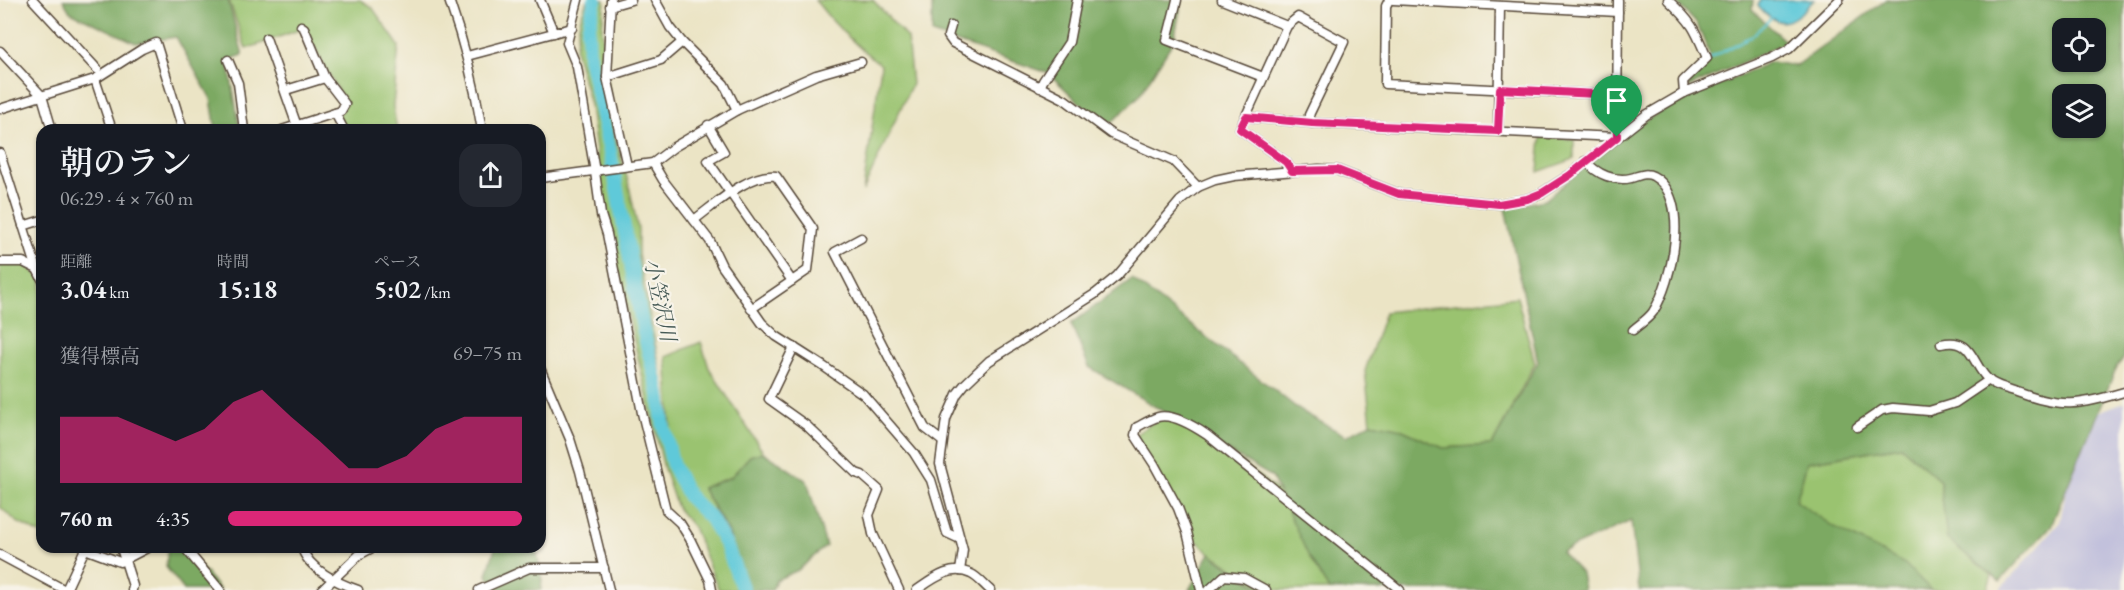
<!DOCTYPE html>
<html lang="ja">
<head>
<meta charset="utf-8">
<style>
  :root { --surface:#171b24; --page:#242831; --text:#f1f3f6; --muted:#9ea1a6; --accent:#db2777 }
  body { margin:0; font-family:"EB Garamond","Noto Serif JP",serif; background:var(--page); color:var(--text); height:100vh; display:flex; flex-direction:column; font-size:22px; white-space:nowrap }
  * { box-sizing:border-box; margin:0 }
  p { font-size:20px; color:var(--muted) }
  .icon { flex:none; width:33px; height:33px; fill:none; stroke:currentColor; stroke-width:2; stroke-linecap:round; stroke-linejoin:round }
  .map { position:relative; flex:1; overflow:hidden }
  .details { position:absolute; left:36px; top:124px; width:510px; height:429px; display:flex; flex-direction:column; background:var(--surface); border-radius:18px; box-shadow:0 2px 4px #0004 }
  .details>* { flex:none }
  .buttons { position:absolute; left:2052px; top:18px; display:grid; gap:12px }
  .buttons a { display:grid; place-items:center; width:54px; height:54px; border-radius:12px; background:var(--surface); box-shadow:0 2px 4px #0004; font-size:30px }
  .pin { position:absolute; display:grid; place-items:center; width:51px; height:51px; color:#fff; margin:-62px -26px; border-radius:50% 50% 50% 0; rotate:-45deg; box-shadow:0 0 6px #0007 }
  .pin .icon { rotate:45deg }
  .round { display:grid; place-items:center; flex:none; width:63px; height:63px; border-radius:18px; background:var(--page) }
  .summary { display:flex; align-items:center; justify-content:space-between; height:102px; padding:0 24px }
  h1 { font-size:33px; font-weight:600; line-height:45px }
  .stats { display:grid; grid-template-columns:repeat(3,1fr); gap:9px; height:102px; padding:6px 24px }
  .stats div { display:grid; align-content:center }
  .stats b { font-size:26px; font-weight:600 }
  .stats small { font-size:16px; font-weight:400 }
  .stats p { font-size:16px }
  .chart { height:168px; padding:12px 24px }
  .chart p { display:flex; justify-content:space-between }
  .chart svg { width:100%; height:108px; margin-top:6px; fill:var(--accent); opacity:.7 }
  ul { padding:0 24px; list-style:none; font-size:20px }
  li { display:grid; grid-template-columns:96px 72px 1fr; align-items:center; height:45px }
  li i { height:15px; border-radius:8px; background:var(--accent) }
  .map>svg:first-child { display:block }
  .industrial { fill:#c2c1dc }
  .green { fill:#9ac36f; stroke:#6a7646; stroke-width:1.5 }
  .forest { fill:#7ba962; stroke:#5b6a40; stroke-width:1.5; fill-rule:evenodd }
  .water { fill:#5ec9d9; stroke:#4c7a7c; stroke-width:1.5 }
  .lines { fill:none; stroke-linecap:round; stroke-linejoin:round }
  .stream { stroke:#5ec9d9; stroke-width:2 }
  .river { stroke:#5ec9d9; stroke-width:14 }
  .minor-casing { stroke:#554637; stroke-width:11 }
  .minor { stroke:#fff; stroke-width:8 }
  .route-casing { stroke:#fff; stroke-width:12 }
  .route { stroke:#db2777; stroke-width:8 }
  .labels { text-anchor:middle; stroke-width:4.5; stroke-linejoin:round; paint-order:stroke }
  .water-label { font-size:21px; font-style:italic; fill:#465a56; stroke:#f7f3e8 }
</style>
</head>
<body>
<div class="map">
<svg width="2124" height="590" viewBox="0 0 2124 590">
  <rect width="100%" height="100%" fill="#f7f3e8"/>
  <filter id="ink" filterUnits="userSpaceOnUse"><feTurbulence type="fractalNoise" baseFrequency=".0167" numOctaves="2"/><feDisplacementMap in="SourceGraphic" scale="12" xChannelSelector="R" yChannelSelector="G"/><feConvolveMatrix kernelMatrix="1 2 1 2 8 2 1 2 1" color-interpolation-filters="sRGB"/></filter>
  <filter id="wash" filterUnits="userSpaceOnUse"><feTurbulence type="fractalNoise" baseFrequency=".008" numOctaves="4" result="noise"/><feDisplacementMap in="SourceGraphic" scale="24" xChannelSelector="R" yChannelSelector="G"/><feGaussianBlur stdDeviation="1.35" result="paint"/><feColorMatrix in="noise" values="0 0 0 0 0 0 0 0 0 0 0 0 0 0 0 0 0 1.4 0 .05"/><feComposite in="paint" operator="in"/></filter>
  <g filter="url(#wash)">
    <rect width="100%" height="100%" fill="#ebe4c5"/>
    <polygon class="industrial" points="2124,402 2124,590 2000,590 2060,522 2080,419"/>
    <g class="green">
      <polygon points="229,0 360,0 372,7 399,46 393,106 397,130 330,130 345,104 304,28 246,49"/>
      <polygon points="587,0 605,0 602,28 607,77 615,136 628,181 638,229 638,254 671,427 666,357 701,342 709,368 763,452 750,456 731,477 702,488 738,551 747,590 719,590 693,527 677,508 664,469 604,211 590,105 575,49 580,20"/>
      <path d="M815 0H873L907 38 912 84 863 191 881 65C856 46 834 25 815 0Z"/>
      <polygon points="1541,137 1574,139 1574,159 1538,172"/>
      <polygon points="0,262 23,262 42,279 42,535 17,522 0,507"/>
      <polygon points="1517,297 1535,363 1492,445 1443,448 1398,428 1371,423 1365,371 1385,312"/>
      <polygon points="1162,416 1207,435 1277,490 1331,590 1266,590 1210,553 1187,532 1135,435"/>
      <polygon points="1901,446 1940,481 1948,539 1992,575 1987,590 1917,590 1796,501 1807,462"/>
    </g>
    <g class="forest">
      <polygon points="63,0 228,0 243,55 228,60 240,130 216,130 211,99 176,37 136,43 70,12"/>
      <polygon points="932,0 1182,0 1174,40 1139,96 1106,128 1048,73 932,34"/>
      <polygon points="1674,0 1753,0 1752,10 1786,42 1688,88 1694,73 1711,58 1697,24"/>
      <path d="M1886 0H2124V358L2117 366 2051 526 2000 581 1947 539 1940 481 1901 446 1807 462 1796 501 1834 527 1905 564 1931 590H1639L1631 521 1561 552 1581 573 1584 590H1329L1308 555 1272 477 1089 367 1071 324 1132 279 1301 411 1346 436 1371 423 1398 428 1443 448 1492 445 1538 362 1505 208 1545 200 1624 134 1661 111 1770 62 1796 66ZM2062 28H2096V62H2062ZM2062 94H2096V128H2062Z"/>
      <polygon points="763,452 807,481 826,546 798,570 776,580 772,590 748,590 728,531 702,488 731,477 750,456"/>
      <path d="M168 548C191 548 206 574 220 590H184L166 567Z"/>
      <polygon points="495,548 536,548 542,580 541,590 495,590 487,575"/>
      <polygon points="1210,553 1244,578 1265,590 1189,590"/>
    </g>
    <path class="water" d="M1761 0H1814C1793 22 1780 33 1758 5Z"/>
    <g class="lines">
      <polyline class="stream" points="1709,59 1753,35 1771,18"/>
      <polyline class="river" points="595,0 588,30 589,57 611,157 643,329 658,389 664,428 673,466 689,497 711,519 727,547 743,590"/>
    </g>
  </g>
  <g filter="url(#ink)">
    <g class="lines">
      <g class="minor-casing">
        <g id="minor">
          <polyline points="33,0 97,69"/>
          <path d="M449 0C464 43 475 86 482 130"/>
          <polyline points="540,0 554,33"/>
          <polyline points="578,0 567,43 577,67 595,172 601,215 607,234 642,413 666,510 680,523 690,539 710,580 712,590"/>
          <polyline points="611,0 607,77 627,166"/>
          <polyline points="655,0 670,27 682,42 724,84 737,110"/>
          <polyline points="1177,0 1167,40 1263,77"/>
          <polyline points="1222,0 1287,26"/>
          <polyline points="1389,0 1386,6 1385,84 1616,95"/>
          <polyline points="1393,0 1618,12"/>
          <path d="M1668 0C1692 22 1695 29 1707 58L1683 81 1684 93"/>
          <polyline points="610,6 631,0"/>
          <polyline points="951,26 948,36 953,43 1064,99 1111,134 1173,161 1198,187"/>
          <polyline points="266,38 297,126"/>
          <polyline points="0,51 42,96 52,130"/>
          <polyline points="467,56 572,28"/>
          <polyline points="228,60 238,83 244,130"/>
          <polyline points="607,77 661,60 682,42"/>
          <polyline points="95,79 112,130"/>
          <polyline points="1040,88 1043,81 1069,42 1077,0"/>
          <polyline points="286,90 325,78"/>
          <polyline points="0,109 95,79 142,49 156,43 183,130"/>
          <polyline points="335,113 344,130"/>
          <polyline points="1246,117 1312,123 1617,137 1618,0"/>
          <polyline points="708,125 724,152 708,161 792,281"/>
          <polyline points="282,130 341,111 345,104 325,78 304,28 301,26"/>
          <polyline points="1498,131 1500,6"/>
          <polyline points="0,153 37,269 42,279"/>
          <path d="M1586 161C1596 174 1615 182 1631 178 1639 176 1645 172 1653 176 1692 197 1672 282 1653 312 1648 319 1640 324 1633 330"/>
          <polyline points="653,163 663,180 710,241 722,266 762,323 776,336 823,366 863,394 914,453 931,480 947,533 960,539"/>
          <polyline points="1292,171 1286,162 1240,129 1287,26 1298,17 1344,42 1309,115 1312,123"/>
          <polyline points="540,178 653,163 674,147 737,110 816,75 861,62"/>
          <path d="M694 220C716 204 748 173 776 176L813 229 808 270 751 309"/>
          <polyline points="23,226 42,220"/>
          <polyline points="861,238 835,252 925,428 942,441"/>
          <polyline points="0,262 23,262 37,269"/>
          <path d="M1941 344C1975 336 1971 367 1991 382 1999 387 2008 389 2017 392 2062 409 2079 405 2124 392"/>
          <polyline points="794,347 769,399 807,426 856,473 862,475 879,490 869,515 873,534 899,590"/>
          <polyline points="540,368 570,439 580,471 609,590"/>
          <polyline points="1857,427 1882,410 1893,408 1929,411 1955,403 1989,380"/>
          <polyline points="121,548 133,586 132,590"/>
          <polyline points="185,548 220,590"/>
          <path d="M302 548C308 569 338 583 358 590"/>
          <polyline points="0,555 65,590"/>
          <polyline points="960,571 963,550 940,464 946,419 957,394 965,384 989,361 1095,294 1117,276 1180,201 1198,187 1215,180 1234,176 1319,169 1337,170 1399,194 1499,204 1527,199 1542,193 1570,175 1646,115 1684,93 1772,58 1789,49 1839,0"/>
          <polyline points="66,590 85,549 120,562 147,548"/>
          <polyline points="322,590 359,555 372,548"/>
          <polyline points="479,590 529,568 604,568"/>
          <path d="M917 590C933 579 951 564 971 574 978 577 984 585 990 590"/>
          <path d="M1201 590 1187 532 1178 508 1154 464 1135 435 1137 427C1143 424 1151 419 1158 417 1173 413 1195 427 1207 435L1400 590"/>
          <polyline points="1209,590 1224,576 1244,578 1266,590"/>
        </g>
      </g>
      <use href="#minor" class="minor"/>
    </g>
  </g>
  <g class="lines" filter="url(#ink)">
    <g class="route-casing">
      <polygon id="route" points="1500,89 1616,95 1617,137 1570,175 1542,193 1527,199 1499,204 1399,194 1337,170 1292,171 1286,162 1240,129 1246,117 1312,123 1498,131"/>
    </g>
    <use href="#route" class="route"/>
  </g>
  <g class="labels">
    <g class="water-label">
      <text transform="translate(660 300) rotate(78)" y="7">小笠沢川</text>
    </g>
  </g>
</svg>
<div class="buttons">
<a><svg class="icon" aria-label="locate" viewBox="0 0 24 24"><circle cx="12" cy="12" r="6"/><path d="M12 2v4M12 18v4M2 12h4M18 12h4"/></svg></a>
<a><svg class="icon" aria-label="layers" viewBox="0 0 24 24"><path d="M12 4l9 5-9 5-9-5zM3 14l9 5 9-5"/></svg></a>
</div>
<div class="pin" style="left:1617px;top:137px;background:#1e9e55"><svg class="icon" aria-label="arrive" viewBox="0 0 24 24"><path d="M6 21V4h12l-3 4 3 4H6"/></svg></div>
<section class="details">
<div class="summary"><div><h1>朝のラン</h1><p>06:29 · 4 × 760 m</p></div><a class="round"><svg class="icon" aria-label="share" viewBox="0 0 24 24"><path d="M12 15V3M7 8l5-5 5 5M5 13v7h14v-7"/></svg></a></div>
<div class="stats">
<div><p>距離</p><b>3.04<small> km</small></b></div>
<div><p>時間</p><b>15:18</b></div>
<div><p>ペース</p><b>5:02<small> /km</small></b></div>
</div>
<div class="chart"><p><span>獲得標高</span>69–75 m</p>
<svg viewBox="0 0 160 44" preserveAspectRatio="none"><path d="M0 44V17L10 17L20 17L30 22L40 27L50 22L60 11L70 6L80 17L90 27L100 38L110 38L120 33L130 22L140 17L150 17L160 17V44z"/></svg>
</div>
<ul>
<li><b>760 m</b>4:35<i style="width:100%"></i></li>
</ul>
</section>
</div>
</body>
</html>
